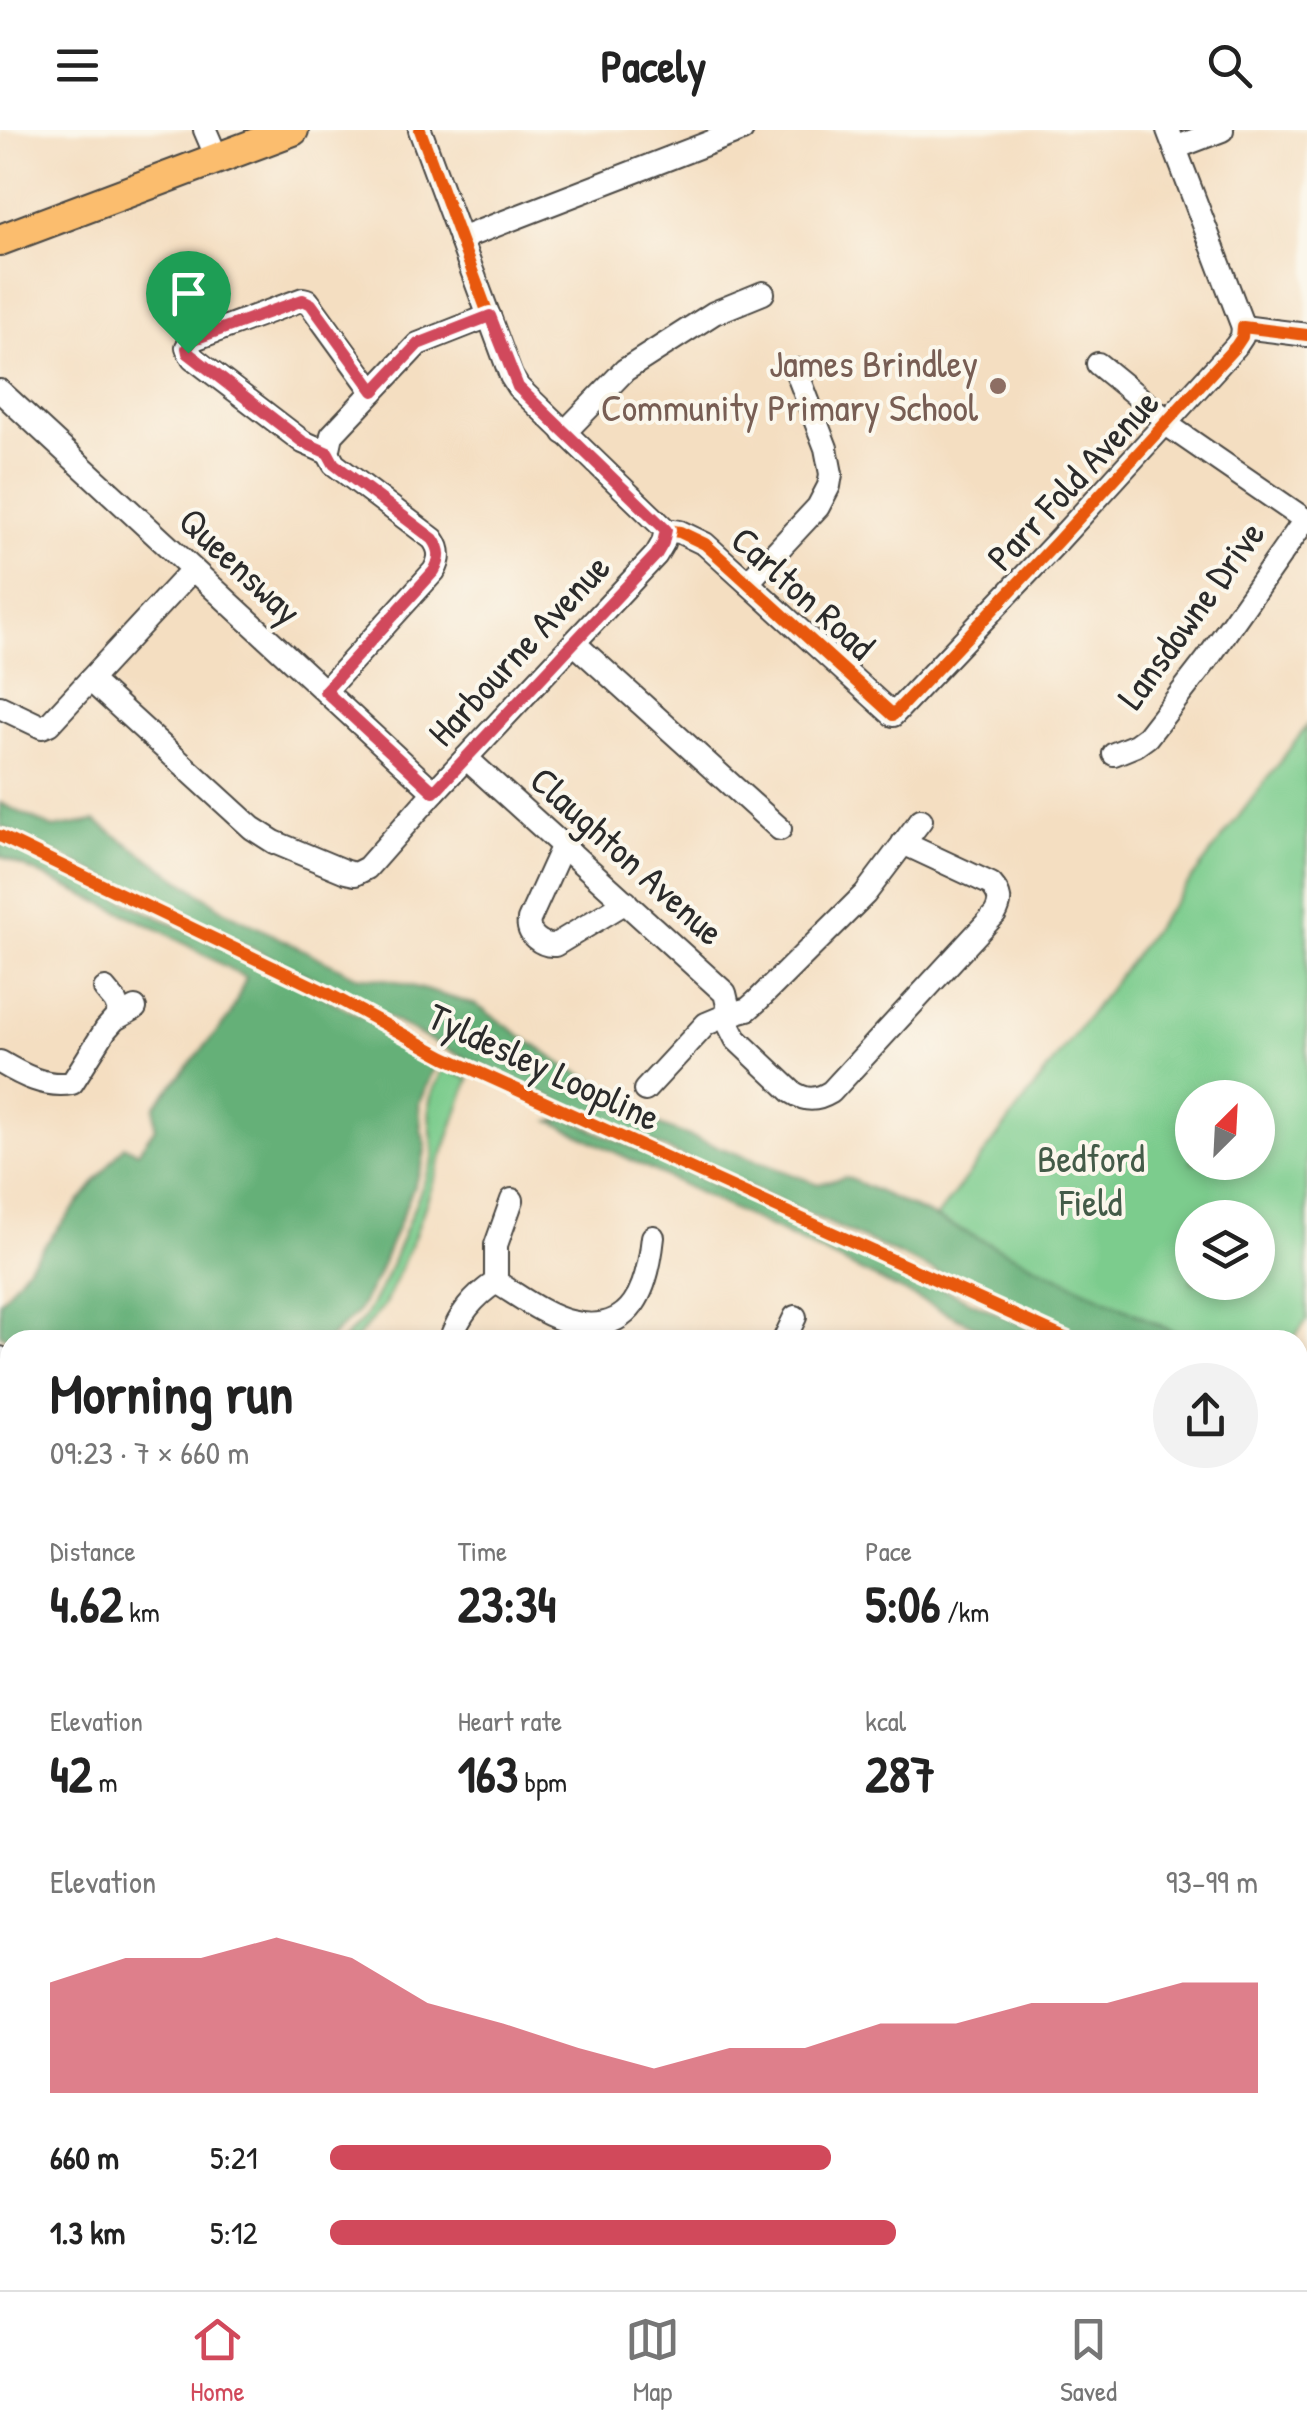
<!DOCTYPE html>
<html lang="en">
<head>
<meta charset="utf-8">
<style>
  :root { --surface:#fff; --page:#f2f2f2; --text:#222; --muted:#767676; --line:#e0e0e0; --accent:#d1495b }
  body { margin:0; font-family:"Patrick Hand",sans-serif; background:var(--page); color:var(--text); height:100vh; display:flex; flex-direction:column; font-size:38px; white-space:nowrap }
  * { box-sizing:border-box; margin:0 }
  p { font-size:32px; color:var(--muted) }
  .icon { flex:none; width:55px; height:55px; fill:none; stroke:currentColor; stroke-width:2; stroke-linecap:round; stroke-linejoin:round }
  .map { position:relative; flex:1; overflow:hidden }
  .sheet { position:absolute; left:0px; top:1200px; width:1308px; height:960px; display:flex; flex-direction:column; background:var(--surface); border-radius:30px 30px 0 0; box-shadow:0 5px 15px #0003 }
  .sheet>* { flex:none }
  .needle { width:65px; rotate:24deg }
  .tools { position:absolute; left:1175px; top:950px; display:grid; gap:20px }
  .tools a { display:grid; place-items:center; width:100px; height:100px; border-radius:50%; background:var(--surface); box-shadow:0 5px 15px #0003; font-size:50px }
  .pin { position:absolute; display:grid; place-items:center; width:85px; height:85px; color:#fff; margin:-102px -42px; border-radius:50% 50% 50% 0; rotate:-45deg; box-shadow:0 0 10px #0007 }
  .pin .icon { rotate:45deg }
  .round { display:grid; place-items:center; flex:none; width:105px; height:105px; border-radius:52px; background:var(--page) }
  .summary { display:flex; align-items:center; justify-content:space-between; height:170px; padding:0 50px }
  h1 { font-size:55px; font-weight:800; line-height:75px }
  .stats { display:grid; grid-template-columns:repeat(3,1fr); gap:15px; height:170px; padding:10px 50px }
  .stats div { display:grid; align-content:center }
  .stats b { font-size:50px; font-weight:800 }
  .stats small { font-size:28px; font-weight:400 }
  .stats p { font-size:28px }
  .chart { height:280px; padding:20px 50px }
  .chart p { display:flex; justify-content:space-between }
  .chart svg { width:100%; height:180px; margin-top:10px; fill:var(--accent); opacity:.7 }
  ul { padding:0 50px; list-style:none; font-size:32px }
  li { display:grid; grid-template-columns:160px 120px 1fr; align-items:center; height:75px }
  li i { height:25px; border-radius:12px; background:var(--accent) }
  header { display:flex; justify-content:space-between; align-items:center; height:130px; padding:0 50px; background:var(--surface); font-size:45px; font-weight:800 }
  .menu { display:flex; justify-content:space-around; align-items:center; height:140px; border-top:2px solid var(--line); background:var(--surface); font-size:28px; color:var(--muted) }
  .menu a { display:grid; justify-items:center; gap:5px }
  .menu .on { color:var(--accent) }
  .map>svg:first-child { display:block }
  .green { fill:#7ccc8d; stroke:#547c5c; stroke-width:2.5; fill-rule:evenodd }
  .forest { fill:#65b078; stroke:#486e52; stroke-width:2.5 }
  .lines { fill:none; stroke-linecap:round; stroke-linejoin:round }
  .minor-casing { stroke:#494642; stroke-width:26 }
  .major-casing { stroke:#494642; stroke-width:34 }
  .highway-casing { stroke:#494642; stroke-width:36 }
  .minor { stroke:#fff; stroke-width:22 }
  .major { stroke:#fbbd6e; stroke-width:30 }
  .highway { stroke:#fbbd6e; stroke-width:32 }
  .cycleway-casing { stroke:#fbf7ec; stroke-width:19 }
  .cycleway { stroke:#e8590c; stroke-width:12 }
  .route-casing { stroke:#fff; stroke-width:20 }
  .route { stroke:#d1495b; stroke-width:12 }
  .education-dot { fill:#8d6e63; stroke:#fbf7ec; stroke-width:4 }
  .labels { text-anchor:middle; stroke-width:8; stroke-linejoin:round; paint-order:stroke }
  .education-label { font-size:38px; fill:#785e54; stroke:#fbf7ec; text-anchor:end }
  .street-label { font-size:38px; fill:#2b2b2b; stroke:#fbf7ec }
  .park-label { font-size:38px; fill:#435b48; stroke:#fbf7ec }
</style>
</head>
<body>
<header><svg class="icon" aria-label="menu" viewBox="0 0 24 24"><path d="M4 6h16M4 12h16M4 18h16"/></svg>Pacely<svg class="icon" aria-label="search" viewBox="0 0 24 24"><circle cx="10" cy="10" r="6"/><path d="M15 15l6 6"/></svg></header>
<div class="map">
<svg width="1307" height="2160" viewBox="0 0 1307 2160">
  <rect width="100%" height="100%" fill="#fbf7ec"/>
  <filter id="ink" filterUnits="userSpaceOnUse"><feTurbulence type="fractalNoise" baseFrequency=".01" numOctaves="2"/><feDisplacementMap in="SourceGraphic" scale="20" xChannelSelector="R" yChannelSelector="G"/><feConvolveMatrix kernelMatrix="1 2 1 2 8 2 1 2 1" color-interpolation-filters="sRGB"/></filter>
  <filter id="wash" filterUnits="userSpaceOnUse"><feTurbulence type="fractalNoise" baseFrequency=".0048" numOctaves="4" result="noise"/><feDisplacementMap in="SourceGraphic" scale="40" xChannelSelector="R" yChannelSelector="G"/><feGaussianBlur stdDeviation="2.25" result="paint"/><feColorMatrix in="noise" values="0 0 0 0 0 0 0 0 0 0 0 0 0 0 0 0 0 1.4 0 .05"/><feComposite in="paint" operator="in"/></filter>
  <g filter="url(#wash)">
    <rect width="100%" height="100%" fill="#f4dec1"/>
    <g class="green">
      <path d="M1307 596V1190L1293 1210H1190L936 1088ZM1192 968H1258V1032H1192ZM1192 1088H1258V1152H1192Z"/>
      <path d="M443 938 469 949 415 1105 385 1174 355 1210H342L363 1190 385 1150 433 1030C435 1010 426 989 430 970 433 959 439 948 443 938Z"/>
      <polygon points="0,2040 10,2042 10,2150 659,2150 875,2158 962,2150 1298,2150 1298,2109 1307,2108 1307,2160 0,2160"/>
    </g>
    <g class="forest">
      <polygon points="0,673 53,698 95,691 227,782 356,846 391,850 476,875 565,936 639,973 643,985 662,996 818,1054 846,1047 936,1088 1190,1210 1086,1210 448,920 328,855 0,696"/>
      <polygon points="0,711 322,866 410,912 437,932 419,973 421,1000 426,1014 422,1036 377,1147 357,1183 327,1210 10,1210 0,1204 0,1171 124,1016 138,1022 155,998 155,976 230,886 246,848 158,799 0,726"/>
      <polygon points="569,989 1056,1210 1003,1210 551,991"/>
      <polygon points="0,2040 10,2042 10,2129 0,2127"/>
    </g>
  </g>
  <g filter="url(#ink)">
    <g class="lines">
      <g class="minor-casing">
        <g id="minor">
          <polyline points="205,0 217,28"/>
          <polyline points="420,0 511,246 518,257 666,400 680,402 705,414 893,585 1056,413 1236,216 1242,207 1243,197 1307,205"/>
          <polyline points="1168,0 1243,197"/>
          <polyline points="1175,18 1222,0"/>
          <polyline points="460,109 742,0"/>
          <polyline points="1098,234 1168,291"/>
          <polyline points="0,261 434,662"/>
          <polyline points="1166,294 1307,391"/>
          <polyline points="564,303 625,240 714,183 763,163"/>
          <polyline points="328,323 332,305 418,214 489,186"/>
          <polyline points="748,452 818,377 829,356 831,344 826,318 796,240"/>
          <polyline points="574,513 780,699"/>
          <polyline points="90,550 252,698 274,712 346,742 355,744 367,738 434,662 656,425 663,413 666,400"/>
          <path d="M325 561 434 441C441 429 441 420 433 409L334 334 328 323 303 312 193 228 187 217 194 209 303 169 307 170 373 261"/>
          <polyline points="0,577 42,597 49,594 192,440"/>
          <polyline points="1114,624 1136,615 1147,607 1206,531 1305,390"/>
          <polyline points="466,628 725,863 730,884 706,894 645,960"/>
          <path d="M903 713 991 754C1000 764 1002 772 995 784L831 962C816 971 806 971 792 962L736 909 729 895 730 884 748 879 756 872 865 764 921 690"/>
          <path d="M563 715 529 790C526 804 541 816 555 815L626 772"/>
          <polyline points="105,859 115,871 121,885"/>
          <path d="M0 932C22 945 46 958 72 953L106 899 115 889 135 878"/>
          <polyline points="496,1152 496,1115 512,1070"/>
          <path d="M450 1210C460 1184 472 1168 496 1152 519 1166 545 1186 571 1192 634 1207 648 1155 653 1107"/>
          <polyline points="784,1210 795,1187"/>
          <polyline points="0,1228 10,1236"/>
          <polyline points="0,1539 10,1545"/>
          <polyline points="1298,1670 1307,1669"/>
          <polyline points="1298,1821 1307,1820"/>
        </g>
      </g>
      <g class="major-casing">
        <polyline id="major" points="0,110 293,0"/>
      </g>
      <g class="highway-casing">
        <g id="highway">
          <polyline points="0,1950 10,1952"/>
          <polyline points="0,1979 10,1981"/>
          <polyline points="1298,2035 1307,2034"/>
          <polyline points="1298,2062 1307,2061"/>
        </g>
      </g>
      <use href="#minor" class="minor"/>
      <use href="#major" class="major"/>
      <use href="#highway" class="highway"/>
      <g class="cycleway-casing">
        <g id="cycleway">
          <polyline points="420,0 511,246 518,257 666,400 680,402 705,414 893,585 1056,413 1236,216 1242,207 1243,197 1307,205"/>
          <polyline points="0,706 329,864 445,927 1069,1210"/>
        </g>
      </g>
      <use href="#cycleway" class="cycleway"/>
    </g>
  </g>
  <g class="lines" filter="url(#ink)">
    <g class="route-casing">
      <path id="route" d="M303 170 311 174 374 261 418 214 490 186 518 257 666 400 663 413 656 425 434 662 325 561 434 441C441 429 441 420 433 409L334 334 328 323 303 312 188 223 187 218 194 209Z"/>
    </g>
    <use href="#route" class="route"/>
  </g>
  <circle class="education-dot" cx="998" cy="256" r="10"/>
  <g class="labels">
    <g class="education-label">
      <text x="978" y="247">James Brindley<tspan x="978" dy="44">Community Primary School</tspan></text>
    </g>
    <g class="street-label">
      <text transform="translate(1073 350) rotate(-47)" y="13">Parr Fold Avenue</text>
      <text transform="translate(240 436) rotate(43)" y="13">Queensway</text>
      <text transform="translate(803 463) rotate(42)" y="13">Carlton Road</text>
      <text transform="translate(1191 485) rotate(-54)" y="13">Lansdowne Drive</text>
      <text transform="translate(519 520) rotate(-47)" y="13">Harbourne Avenue</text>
      <text transform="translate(627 726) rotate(42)" y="13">Claughton Avenue</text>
      <text transform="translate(544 937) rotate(25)" y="13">Tyldesley Loopline</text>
    </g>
    <g class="park-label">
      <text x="1091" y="1042">Bedford<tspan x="1091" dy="44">Field</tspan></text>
    </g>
  </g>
</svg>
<div class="tools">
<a><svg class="needle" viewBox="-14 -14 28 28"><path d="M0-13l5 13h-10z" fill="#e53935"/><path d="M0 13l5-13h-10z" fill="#767676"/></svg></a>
<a><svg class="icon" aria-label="layers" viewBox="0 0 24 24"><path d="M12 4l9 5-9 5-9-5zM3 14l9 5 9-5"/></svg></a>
</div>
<div class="pin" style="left:188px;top:223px;background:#1e9e55"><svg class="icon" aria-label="arrive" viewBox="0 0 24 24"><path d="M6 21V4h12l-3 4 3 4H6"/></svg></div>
<section class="sheet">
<div class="summary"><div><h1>Morning run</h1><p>09:23 · 7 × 660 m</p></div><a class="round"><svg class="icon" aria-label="share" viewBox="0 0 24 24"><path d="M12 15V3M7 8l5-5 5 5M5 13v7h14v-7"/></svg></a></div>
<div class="stats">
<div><p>Distance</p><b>4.62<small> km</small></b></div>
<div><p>Time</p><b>23:34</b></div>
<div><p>Pace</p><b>5:06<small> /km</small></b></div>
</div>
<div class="stats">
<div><p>Elevation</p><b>42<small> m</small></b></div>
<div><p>Heart rate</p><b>163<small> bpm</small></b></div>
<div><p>kcal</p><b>287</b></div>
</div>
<div class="chart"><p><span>Elevation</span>93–99 m</p>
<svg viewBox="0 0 160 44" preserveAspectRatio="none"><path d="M0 44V17L10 11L20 11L30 6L40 11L50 22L60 27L70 33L80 38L90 33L100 33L110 27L120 27L130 22L140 22L150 17L160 17V44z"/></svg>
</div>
<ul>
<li><b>660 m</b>5:21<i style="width:54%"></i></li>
<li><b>1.3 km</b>5:12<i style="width:61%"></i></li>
</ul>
</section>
</div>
<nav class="menu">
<a class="on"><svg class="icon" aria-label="home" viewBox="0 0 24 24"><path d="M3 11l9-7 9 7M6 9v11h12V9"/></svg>Home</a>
<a><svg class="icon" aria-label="map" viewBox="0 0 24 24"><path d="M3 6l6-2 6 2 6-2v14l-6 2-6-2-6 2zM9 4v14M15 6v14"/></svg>Map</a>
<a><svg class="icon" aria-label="saved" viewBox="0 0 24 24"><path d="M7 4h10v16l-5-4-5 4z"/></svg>Saved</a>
</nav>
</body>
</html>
